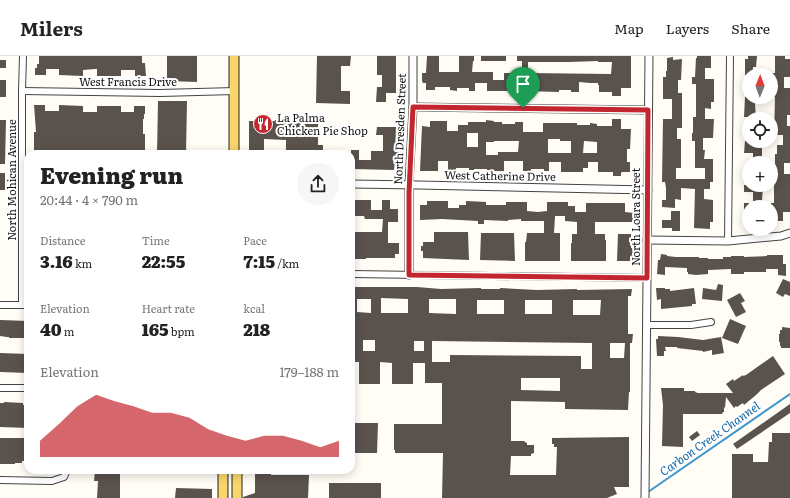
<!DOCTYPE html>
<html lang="en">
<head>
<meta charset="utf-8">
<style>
  :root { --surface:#fff; --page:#f6f6f6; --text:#222; --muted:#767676; --line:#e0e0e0; --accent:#c4262e }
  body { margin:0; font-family:Literata,serif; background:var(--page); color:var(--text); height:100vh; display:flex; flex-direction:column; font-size:15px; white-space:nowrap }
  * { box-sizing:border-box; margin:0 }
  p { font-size:13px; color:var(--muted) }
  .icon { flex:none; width:22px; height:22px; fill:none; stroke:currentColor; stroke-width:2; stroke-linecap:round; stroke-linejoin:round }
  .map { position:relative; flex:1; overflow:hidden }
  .panel { position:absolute; left:24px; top:94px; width:331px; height:324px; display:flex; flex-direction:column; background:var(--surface); border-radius:12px; box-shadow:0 2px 10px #0003 }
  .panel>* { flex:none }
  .needle { width:26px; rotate:1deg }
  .buttons { position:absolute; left:742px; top:12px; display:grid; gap:8px }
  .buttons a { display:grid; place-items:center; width:36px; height:36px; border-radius:50%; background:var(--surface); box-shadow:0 2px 10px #0003; font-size:20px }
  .pin { position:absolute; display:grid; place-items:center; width:34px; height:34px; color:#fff; margin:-41px -17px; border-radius:50% 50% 50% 0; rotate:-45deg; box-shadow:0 0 4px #0007 }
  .pin .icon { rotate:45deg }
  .round { display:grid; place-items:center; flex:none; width:42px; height:42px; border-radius:21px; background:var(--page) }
  .summary { display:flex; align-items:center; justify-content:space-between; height:68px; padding:0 16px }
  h1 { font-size:22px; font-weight:800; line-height:30px }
  .metrics { display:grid; grid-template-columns:repeat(3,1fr); gap:6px; height:68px; padding:4px 16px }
  .metrics div { display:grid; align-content:center }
  .metrics b { font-size:17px; font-weight:800 }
  .metrics small { font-size:11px; font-weight:400 }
  .metrics p { font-size:11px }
  .chart { height:112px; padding:8px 16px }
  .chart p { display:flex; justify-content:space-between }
  .chart svg { width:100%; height:72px; margin-top:4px; fill:var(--accent); opacity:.7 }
  header { display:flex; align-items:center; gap:24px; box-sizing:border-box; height:56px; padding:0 20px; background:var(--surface); border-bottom:1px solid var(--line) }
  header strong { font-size:19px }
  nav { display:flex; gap:22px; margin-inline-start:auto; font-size:14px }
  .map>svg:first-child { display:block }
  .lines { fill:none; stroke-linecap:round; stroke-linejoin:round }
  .stream { stroke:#3f96cf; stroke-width:2 }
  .building { fill:#5a524d; fill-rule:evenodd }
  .minor-casing { stroke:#444; stroke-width:8 }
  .tertiary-casing { stroke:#444; stroke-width:9 }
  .primary-casing { stroke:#222; stroke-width:11 }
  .minor { stroke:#fff; stroke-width:6 }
  .tertiary { stroke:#fff; stroke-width:7 }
  .primary { stroke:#f9d66b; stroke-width:9 }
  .route-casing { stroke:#fff; stroke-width:8 }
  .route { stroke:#c4262e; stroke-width:5 }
  .labels { text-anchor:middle; stroke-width:4; stroke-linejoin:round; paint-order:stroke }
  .street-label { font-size:11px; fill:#111; stroke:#fff }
  .poi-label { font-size:11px; fill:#111; stroke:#fff; text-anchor:start }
  .water-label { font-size:12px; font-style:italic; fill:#1768a6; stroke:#fff }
</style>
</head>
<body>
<header>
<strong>Milers</strong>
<nav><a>Map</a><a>Layers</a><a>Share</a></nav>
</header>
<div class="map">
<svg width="790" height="442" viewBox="0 0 790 442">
  <rect width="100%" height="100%" fill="#fffdf5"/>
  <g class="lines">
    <polyline class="stream" points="648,436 790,338"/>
  </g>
  <g class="building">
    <polygon points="39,0 142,0 142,7 145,7 146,20 135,20 135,14 121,14 121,20 97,20 97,13 95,13 83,14 83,20 59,19 59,13 46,13 46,19 35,19 35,12 37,12 37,8 39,8"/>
    <polygon points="167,0 197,0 197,26 167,25"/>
    <polygon points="317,0 351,0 350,10 341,10 341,35 350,35 350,48 316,47"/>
    <polygon points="377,0 396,0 396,37 386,37 386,46 376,46 377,31 382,31 382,19 377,19"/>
    <path d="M427 0H439V16H459V0H474V5H473L472 16H493V24H504V17H522V5H517V0H631V32H621V40H612V36H599V29H598V27H590L579 26V36H571V34H559V36L524 35V29H513V35H487V27H475V35H469V32H457V35L450 34V31H435V34H426V27H423L422 25V17H426ZM598 5V6H612L611 18 528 17V6H570Z"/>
    <rect x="481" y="0" width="25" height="5"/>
    <polygon points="697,0 711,0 711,12 705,12 705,23 714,23 714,46 711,46 711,53 705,52 705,63 714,63 713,82 703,82 703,94 705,94 704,103 713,103 713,126 710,126 710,133 704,133 704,143 713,144 713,166 710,166 710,173 694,172 695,133 681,132 681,144 675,143 675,152 662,151 662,144 666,144 666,132 665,126 662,126 663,63 672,63 672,43 663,43 663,21 666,21 666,15 667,15 667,2 673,1 673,4 682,3 681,24 678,24 678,37 682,37 682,72 677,72 677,83 681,83 681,112 676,112 676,123 705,123 705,112 695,112 695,85 692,85 692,77 693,77 693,61 696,61 696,28 692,28 692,21 695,21 696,2 697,2"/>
    <polygon points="748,0 757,0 756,11 753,11 753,19 745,19 745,3 748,3"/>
    <polygon points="775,0 785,0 785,3 790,3 790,21 784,21 784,32 790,32 790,59 787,59 787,70 790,70 790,107 784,107 784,118 790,118 790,156 783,156 783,165 775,165 775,156 771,156 771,147 774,147 774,126 771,126 771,114 775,114 775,98 777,98 777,89 783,89 783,79 774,79 775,41 771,41 771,17 775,17"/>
    <rect x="0" y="4" width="6" height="8"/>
    <rect x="0" y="24" width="6" height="17"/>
    <polygon points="745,41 763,41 763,47 755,47 756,63 748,63 748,61 744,61"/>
    <polygon points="158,45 187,45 186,98 157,98"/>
    <polygon points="34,49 45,49 45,55 59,55 59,49 83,50 83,56 97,56 97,50 121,50 121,56 134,56 134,50 145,50 145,58 144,58 144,63 143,63 143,78 145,78 145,98 34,98 34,76 36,76"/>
    <path d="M612 63H621V73H631L630 93H627V106H630V116H622L621 117V120H613V116H598V106H588V112H583V116H561V106H549V115H544V113H531V115H523V105H504V115H496L487 114V113H474V114H469V112H456V114H448V105H438V115H420L422 70 430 71V65H447V75H458V69H468V66H486V64L494 65V66H502V68H515V66H523V76H543V67H577V69H590V67L597 68V70H612ZM467 77H478V91H467ZM548 83H560V85H571V97H548ZM494 85H519L518 96H498V99H486V86H494ZM584 85 597 86V97H583Z"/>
    <polygon points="0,64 6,64 5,108 0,108"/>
    <polygon points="275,64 318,66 318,89 323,89 323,98 286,98 286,84 264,83 264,98 249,98 249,65 275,65"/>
    <polygon points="377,71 396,71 395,96 399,96 399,104 395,104 394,114 353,113 353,104 351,104 351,94 359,94 359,104 371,104 371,95 383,95 383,79 376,79"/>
    <polygon points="745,85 752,85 752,89 762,89 762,107 753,107 753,97 744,97"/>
    <rect x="0" y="117" width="5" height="17"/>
    <polygon points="744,129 763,130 762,145 753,145 753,136 744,136"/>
    <polygon points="351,144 371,144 371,154 382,154 382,144 390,144 390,153 398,153 398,166 388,166 388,187 399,187 399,198 395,198 395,202 366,202 366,203 351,203 351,185 354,185 354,176 382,176 383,163 365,163 364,160 351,160"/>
    <polygon points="427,145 448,145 448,152 459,152 459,149 466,149 466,145 486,146 486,149 506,149 506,146 527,146 527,155 538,156 547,155 547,146 568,146 568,150 575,150 575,156 586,156 586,147 625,147 625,156 634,157 634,166 595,166 595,178 605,178 605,184 606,184 606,205 571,205 571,187 572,187 572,178 577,178 577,166 565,165 565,160 555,160 554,177 560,177 560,205 525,205 525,186 526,186 527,177 544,177 544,165 521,165 521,163 508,164 508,165 484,164 484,168 478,168 478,165 442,163 420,164 420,149 427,149"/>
    <rect x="744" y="147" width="5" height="18"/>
    <polygon points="671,155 680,155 680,175 672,175 672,172 662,172 662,164 671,164"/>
    <polygon points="434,176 468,176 469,204 423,202 423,195 421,195 421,190 423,190 423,186 434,186"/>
    <polygon points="481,177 514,177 515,205 480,204"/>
    <polygon points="618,178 631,178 631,192 634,192 634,201 631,201 631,205 617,205"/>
    <polygon points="661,198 667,199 667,200 676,201 699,201 699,202 708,202 708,203 723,203 723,201 731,201 731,200 744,200 744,201 767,200 767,199 783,199 783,208 786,208 786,220 778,219 778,213 766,213 766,216 744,216 744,218 731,218 731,213 708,214 708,218 696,219 688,218 688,216 687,216 687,212 665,211 665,219 657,218 658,204 660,204"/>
    <polygon points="783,223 790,226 790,240 785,238 783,241 776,237"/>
    <polygon points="718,228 723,229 722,245 702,243 703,232 716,234"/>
    <path d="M351 231H417L441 233 481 232V233H500V232L537 234 577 233V234L632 233 631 240H628V278H633L632 287H630V336H629L628 354 565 353V346L511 345V385H524L525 386 527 387V389H534V397L531 398V400H511L510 419H556L557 391H554V388H552V382L629 381V431H614L617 438 607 442H442L443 397H395V394H394V368H442V327H425V307H413V328H392V307L380 306V328H359V306H351ZM381 242 408 243V257H381ZM357 243H371V257L357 256ZM429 243H456V258L429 257ZM477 244H504V258H477ZM525 244H552V258H525ZM573 244H601L600 259H573ZM363 284H375V295H363ZM414 285H424V295H414ZM432 285 592 287V313H581V300L450 299V306H432ZM610 287H625L624 302H610ZM521 322H560V335L521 334Z"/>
    <polygon points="656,232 665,232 665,233 670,233 670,235 694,232 696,248 692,248 692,250 661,253 661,243 657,244"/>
    <polygon points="740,237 745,245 741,247 746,256 736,261 727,244"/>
    <polygon points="730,263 746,270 738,288 722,282"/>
    <polygon points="0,264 28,265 28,282 9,282 9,281 7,281 0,280"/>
    <polygon points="782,271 790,272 790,292 781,292 781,290 780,290 780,286 779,286 779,278 780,278 780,274 782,274"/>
    <polygon points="658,280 678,281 703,284 721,281 724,297 712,299 712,294 703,296 703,295 677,292 677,291 665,291 666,295 664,295 664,300 657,300 656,283 658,283"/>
    <polygon points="0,297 28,298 28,317 0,316"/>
    <polygon points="773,300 785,318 761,334 756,339 744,349 743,347 737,351 736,350 734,352 726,341 725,352 724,351 724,356 723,356 722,358 683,358 683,391 662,390 663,349 661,332 684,332 684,335 695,335 695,336 698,337 733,337 726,328 733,323 734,325 743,319 743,320 746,319"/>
    <polygon points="4,346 23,347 23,349 28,349 28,372 0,371 0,347 4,347"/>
    <polygon points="790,348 790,357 737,393 733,388"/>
    <polygon points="351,367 378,367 377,397 351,397"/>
    <polygon points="697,375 700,379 692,385 689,381"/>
    <polygon points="772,377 790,377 790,442 732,442 732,398 753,398 753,406 768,406 769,386 772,386"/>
    <polygon points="0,382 28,382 28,405 22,405 22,407 15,407 15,408 0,408"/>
    <polygon points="95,414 120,414 120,442 97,442 98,425 94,425"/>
    <polygon points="255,414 271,414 271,419 309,419 308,442 243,442 243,441 255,437"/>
    <rect x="329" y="427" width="52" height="15"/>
    <polygon points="176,432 212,433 212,442 175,442"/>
  </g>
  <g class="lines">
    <g class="minor-casing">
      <g id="minor">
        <polyline points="22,35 160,37 235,35"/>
        <polyline points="728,185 730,0"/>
        <polyline points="351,218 647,222"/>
        <polyline points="0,249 28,249"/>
        <polyline points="22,249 22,35 23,0"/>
        <polyline points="647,269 691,269 711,266"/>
        <polyline points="0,332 28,332"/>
        <polyline points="0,424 52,425 64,421 67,414"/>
      </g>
    </g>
    <g class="tertiary-casing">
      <g id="tertiary">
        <polyline points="413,51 648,54"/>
        <polyline points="351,128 418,129 648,134"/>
        <polyline points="647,184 728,185 781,180 790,177"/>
        <polyline points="409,219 409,129 413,51 413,0"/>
        <polyline points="645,442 649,0"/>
      </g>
    </g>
    <g class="primary-casing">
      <g id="primary">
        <polyline points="234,98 234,0"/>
        <polyline points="223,442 223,414"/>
        <polyline points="237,442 237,414"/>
      </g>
    </g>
    <use href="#minor" class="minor"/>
    <use href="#tertiary" class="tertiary"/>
    <use href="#primary" class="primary"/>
  </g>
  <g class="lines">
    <g class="route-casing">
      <polygon id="route" points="413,51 648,54 647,222 409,219 409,137"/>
    </g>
    <use href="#route" class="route"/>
  </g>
  <defs>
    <g id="restaurant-disc" transform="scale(1)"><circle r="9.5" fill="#c4262e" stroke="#fff"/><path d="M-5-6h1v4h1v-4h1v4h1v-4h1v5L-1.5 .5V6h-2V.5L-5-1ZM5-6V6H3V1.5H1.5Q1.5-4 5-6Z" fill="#fff"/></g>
  </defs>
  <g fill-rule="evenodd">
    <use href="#restaurant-disc" x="263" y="68"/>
  </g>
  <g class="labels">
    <g class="street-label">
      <text x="128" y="30">West Francis Drive</text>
      <text transform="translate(400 73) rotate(-88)" y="4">North Dresden Street</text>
      <text transform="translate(500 120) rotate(1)" y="4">West Catherine Drive</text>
      <text transform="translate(12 124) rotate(-90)" y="4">North Mohican Avenue</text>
      <text transform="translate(636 161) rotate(-90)" y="4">North Loara Street</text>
    </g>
    <g class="poi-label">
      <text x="277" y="66">La Palma<tspan x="277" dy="13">Chicken Pie Shop</tspan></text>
    </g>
    <g class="water-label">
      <text transform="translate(710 383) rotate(-35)" y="4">Carbon Creek Channel</text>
    </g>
  </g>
</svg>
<div class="buttons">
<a><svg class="needle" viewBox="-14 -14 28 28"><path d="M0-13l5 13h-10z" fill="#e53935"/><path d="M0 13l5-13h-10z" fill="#767676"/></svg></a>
<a><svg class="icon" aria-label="locate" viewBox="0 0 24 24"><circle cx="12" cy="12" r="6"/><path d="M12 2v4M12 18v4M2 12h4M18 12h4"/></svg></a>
<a>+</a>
<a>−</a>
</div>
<div class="pin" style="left:523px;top:52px;background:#1e9e55"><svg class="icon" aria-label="arrive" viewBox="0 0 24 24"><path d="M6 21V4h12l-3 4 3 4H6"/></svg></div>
<section class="panel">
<div class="summary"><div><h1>Evening run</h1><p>20:44 · 4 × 790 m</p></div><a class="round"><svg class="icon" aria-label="share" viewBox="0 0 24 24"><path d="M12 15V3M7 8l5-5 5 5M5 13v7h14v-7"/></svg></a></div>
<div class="metrics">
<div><p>Distance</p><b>3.16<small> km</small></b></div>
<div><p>Time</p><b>22:55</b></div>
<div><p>Pace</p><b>7:15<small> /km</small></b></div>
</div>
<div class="metrics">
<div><p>Elevation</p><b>40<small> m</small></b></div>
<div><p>Heart rate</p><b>165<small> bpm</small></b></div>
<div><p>kcal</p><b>218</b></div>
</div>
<div class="chart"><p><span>Elevation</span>179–188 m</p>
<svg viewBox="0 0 160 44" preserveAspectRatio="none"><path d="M0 44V34L10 24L20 13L30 6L40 10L50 13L60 17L70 17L80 20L90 27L100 31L110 34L120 31L130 31L140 34L150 38L160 34V44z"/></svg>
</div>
</section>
</div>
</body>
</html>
